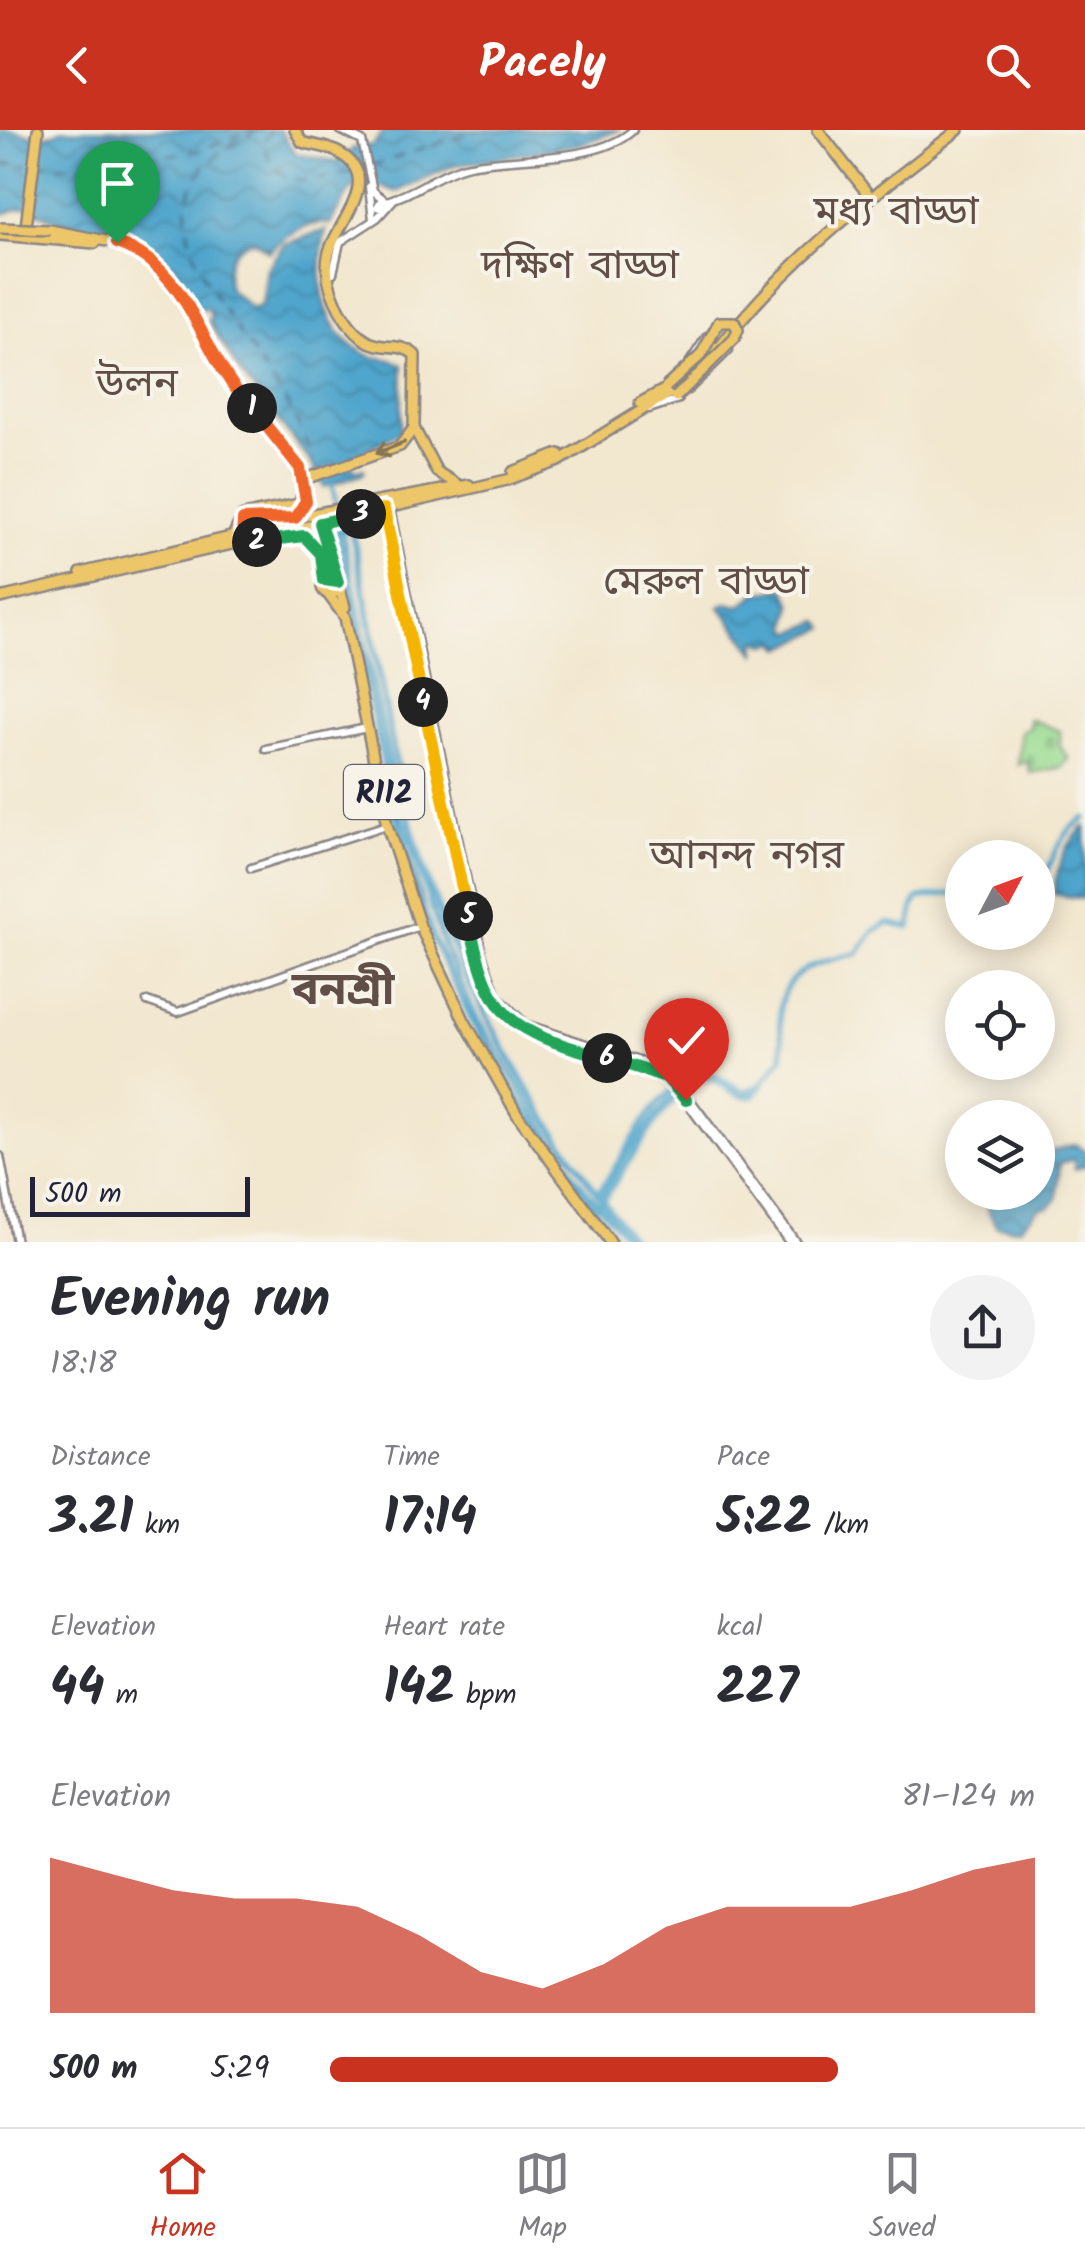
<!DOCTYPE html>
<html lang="en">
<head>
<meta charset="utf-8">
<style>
  :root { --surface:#fff; --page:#f2f2f3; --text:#2b2b33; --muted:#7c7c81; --line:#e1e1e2; --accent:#c8321e }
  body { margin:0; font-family:Kalam,"Noto Sans Bengali",sans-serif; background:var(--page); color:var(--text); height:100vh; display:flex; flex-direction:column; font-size:38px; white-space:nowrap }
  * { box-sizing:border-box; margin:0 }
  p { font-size:32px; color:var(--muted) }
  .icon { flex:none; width:55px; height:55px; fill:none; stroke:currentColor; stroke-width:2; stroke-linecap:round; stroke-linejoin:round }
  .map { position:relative; height:1112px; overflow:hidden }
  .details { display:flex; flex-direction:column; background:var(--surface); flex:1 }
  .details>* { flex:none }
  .needle { width:65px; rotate:49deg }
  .controls { position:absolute; left:945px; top:710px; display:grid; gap:20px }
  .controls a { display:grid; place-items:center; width:110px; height:110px; border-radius:50%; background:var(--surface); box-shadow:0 5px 25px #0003; font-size:50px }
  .scale { position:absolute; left:30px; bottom:25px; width:220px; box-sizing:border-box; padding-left:10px; border:5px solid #22223b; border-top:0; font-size:28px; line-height:35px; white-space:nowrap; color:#22223b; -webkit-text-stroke:8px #f7f3e8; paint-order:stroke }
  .pin { position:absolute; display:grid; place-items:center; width:85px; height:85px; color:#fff; margin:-102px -42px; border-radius:50% 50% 50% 0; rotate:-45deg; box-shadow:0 0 10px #0007 }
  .pin .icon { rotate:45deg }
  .km { position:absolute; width:50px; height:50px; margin:-25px; border-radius:50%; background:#222; color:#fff; font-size:28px; line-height:50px; text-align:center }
  .round { display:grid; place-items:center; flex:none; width:105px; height:105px; border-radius:52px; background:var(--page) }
  .head { display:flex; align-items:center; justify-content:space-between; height:170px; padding:0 50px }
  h1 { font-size:55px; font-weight:700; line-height:75px }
  .stats { display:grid; grid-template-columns:repeat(3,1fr); gap:15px; height:170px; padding:10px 50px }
  .stats div { display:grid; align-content:center }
  .stats b { font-size:50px; font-weight:700 }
  .stats small { font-size:28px; font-weight:400 }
  .stats p { font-size:28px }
  .chart { height:280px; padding:20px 50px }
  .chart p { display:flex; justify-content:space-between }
  .chart svg { width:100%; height:180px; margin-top:10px; fill:var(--accent); opacity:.7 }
  ul { padding:0 50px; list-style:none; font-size:32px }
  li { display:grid; grid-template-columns:160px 120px 1fr; align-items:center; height:75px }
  li i { height:25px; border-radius:12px; background:var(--accent) }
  header { display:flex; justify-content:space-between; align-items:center; height:130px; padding:0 50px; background:var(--accent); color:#fff; font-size:45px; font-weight:700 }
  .dock { display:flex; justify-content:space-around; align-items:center; height:140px; border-top:2px solid var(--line); background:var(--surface); font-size:28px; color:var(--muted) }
  .dock a { display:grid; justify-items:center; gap:5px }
  .dock .selected { color:var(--accent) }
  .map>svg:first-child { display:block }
  .cemetery { fill:url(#cemetery-stones); stroke:#5e7f67; stroke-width:2.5 }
  .water { fill:url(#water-waves); stroke:#396484; stroke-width:2.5 }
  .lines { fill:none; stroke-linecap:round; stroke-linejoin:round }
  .canal { stroke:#50a5cc; stroke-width:5 }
  .river { stroke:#50a5cc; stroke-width:6 }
  .ferry { stroke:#345675; stroke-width:2.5; stroke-dasharray:12 10; stroke-linecap:butt }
  .minor-casing { stroke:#8a8485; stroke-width:11 }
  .major-casing { stroke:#8a8485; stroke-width:14 }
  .minor { stroke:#fff; stroke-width:6 }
  .major { stroke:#ecc669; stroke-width:9 }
  .major-bridge-casing { stroke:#8a8485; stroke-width:14; stroke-linecap:butt }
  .major-bridge { stroke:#ecc669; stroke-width:9 }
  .oneway { stroke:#877452 }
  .split-1-casing { stroke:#fff; stroke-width:20 }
  .split-2-casing { stroke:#fff; stroke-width:20 }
  .split-3-casing { stroke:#fff; stroke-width:20 }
  .split-4-casing { stroke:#fff; stroke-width:20 }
  .split-5-casing { stroke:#fff; stroke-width:20 }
  .split-6-casing { stroke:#fff; stroke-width:20 }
  .split-7-casing { stroke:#fff; stroke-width:20 }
  .split-1 { stroke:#f0652b; stroke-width:12 }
  .split-2 { stroke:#f0652b; stroke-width:12 }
  .split-3 { stroke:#22a559; stroke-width:12 }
  .split-4 { stroke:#f5b400; stroke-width:12 }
  .split-5 { stroke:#f5b400; stroke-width:12 }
  .split-6 { stroke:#22a559; stroke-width:12 }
  .split-7 { stroke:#22a559; stroke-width:12 }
  .labels { text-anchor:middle; stroke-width:8; stroke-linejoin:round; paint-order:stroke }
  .shield { fill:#f7f3e8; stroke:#62616f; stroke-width:2.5 }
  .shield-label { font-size:32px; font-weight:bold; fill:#22223b }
  .quarter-label { font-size:40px; fill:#614f47; stroke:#f7f3e8 }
  .district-label { font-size:45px; font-weight:bold; fill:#614f47; stroke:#f7f3e8 }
</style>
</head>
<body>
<header><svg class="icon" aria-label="back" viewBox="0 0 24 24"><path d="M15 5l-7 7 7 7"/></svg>Pacely<svg class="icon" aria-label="search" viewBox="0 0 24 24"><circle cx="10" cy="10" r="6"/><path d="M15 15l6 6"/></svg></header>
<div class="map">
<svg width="1085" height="1112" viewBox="0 0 1085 1112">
  <defs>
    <pattern id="cemetery-stones" width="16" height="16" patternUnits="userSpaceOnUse" patternTransform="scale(2.5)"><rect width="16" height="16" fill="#9bdc93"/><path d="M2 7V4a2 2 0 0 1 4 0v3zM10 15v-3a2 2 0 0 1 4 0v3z" fill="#85bc80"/></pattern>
    <pattern id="water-waves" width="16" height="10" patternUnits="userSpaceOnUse" patternTransform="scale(2.5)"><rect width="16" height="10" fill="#50a5cc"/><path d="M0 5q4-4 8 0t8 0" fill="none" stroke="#4286a7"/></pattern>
  </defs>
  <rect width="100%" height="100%" fill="#f7f3e8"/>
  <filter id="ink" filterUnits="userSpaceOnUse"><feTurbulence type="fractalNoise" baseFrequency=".01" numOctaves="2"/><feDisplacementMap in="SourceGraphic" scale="20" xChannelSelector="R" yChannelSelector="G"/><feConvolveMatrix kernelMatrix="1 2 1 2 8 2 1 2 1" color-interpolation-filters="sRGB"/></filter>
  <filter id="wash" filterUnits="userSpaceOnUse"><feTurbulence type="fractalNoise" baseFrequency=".0048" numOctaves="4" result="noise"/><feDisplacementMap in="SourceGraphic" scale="40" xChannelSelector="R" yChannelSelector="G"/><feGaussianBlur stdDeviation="2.25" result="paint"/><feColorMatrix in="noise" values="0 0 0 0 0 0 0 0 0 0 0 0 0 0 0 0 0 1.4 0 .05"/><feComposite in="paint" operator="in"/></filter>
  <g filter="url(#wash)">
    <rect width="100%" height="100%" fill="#f2e7cf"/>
    <polygon class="cemetery" points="1029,589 1060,601 1060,617 1069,628 1062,637 1030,643 1027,631 1018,635 1021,600 1028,599"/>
    <g class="water">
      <path d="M0 0C30 0 31 13 62 0H280L296 24 338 31 354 18 373 15 384 0H621L576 15 455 35 396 62 381 56 351 58 330 94C308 91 283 105 269 122L254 111C229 116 224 138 229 159L253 179 262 175 267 139 284 114 326 100C315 144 319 201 366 224 378 230 392 227 403 235L401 302 352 327 351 335 355 340 364 339V343L324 357 310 331 239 241 208 190 212 186 207 178 199 181C158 108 133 112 58 92 48 89 32 76 22 78 13 79 10 84 0 84Z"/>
      <polygon points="785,458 792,475 788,500 794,502 820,491 825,498 782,518 776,511 769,515 757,510 756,523 720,477 726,473 740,476 756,464"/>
      <path d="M1085 696V769L1053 764C1058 735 1063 716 1085 696Z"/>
      <polygon points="1075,1014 1085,1022 1085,1036 1075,1039 1075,1029 1060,1033 1057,1069 1048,1077 1040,1077 1019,1098 996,1096 980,1063 1038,1062 1038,1031 1044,1032 1049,1022"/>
    </g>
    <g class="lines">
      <g class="canal">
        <polyline points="332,355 337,378"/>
        <polyline points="339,389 399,679 445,818 476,887 574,1045 630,1112"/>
        <path d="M1038 758C1054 732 1057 704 1085 688"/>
        <path d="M710 942 743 961 763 955 754 966C732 971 722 947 704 949 674 953 621 1045 603 1071L597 1063C629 1023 653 952 710 942Z"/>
        <path d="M598 1075C607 1049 675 947 704 946 723 946 733 966 754 963L783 927C783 914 780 901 780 887 778 840 821 830 857 824L874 801 888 793 910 798 914 775 919 768 962 762"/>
      </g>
      <path class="river" d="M617 1112 511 958 473 893 432 807 392 674 335 402 351 399C372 488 383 580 404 669 444 835 531 978 634 1112"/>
      <g class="ferry">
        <path d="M259 0C78 80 291 226 312 332"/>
        <path d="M271 0 263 12C280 69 321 49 364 38"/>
        <polyline points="0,35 28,35"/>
        <polyline points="36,35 95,36 197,21 253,0"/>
        <polyline points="371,36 479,0"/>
      </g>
    </g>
  </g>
  <g filter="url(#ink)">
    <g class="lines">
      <g class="minor-casing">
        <g id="minor">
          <path d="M340 0 362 11 373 61 386 71C413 65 438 43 465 36 510 25 597 34 633 0"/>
          <polyline points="369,57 373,89"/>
          <polygon points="380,72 385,76 382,79 377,77"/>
          <polyline points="333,143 340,112 377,88 395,68"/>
          <polyline points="689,233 707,206"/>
          <polyline points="688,260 729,220"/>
          <polyline points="649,279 679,269"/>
          <polyline points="390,378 482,824 497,866 525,894 669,941 796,1112"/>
          <polyline points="384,379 473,811 489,865 520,898 671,951 789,1112"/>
          <polyline points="266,619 367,598"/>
          <polyline points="251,738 387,695"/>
          <polyline points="147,871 178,882 420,796"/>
          <polyline points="0,1026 16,1112"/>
        </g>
      </g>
      <g class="major-casing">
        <g id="major">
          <path d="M295 0 302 12C314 16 328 16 339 23 383 47 340 90 330 119 322 141 332 168 344 187 373 232 394 206 415 225L414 298 437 342 460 356"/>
          <polyline points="818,0 868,64"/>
          <polyline points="50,100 117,113 161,137 176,155 239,264 308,348 400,316 414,298"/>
          <polyline points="0,105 95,113"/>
          <polyline points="25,105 38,0"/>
          <path d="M712 227C778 137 870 67 958 0"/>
          <polyline points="640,273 677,253 713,216"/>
          <polyline points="513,342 559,324"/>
          <polyline points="298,386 307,371 298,341"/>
          <polyline points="286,389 469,355"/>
          <polyline points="320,393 338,452"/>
          <polyline points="299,400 321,415 330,448"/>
          <polyline points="233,406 243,386 299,374 303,363"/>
          <polyline points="81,443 294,392"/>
          <circle cx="330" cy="456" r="8"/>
          <polyline points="339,456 345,477"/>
          <polyline points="328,464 345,487 387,695 420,796 464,890 517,984 610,1112"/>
          <polyline points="0,468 507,350 559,331 683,255"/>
        </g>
      </g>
      <use href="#minor" class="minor"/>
      <use href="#major" class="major"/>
      <g class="major-bridge-casing">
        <g id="major-bridge">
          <polyline points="0,98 50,100"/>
          <polyline points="666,257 701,225 719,192 734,192 738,200 734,209 676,267"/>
          <polyline points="286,389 248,387 241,394 240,404 252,413 304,406 315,413 323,433"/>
        </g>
      </g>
      <use href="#major-bridge" class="major-bridge"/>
    </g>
    <defs><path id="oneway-shaft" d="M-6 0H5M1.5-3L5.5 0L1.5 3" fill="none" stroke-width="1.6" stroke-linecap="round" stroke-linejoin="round" transform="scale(2.5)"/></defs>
    <use class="oneway" href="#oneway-shaft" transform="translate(390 318) rotate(158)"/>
  </g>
  <g class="lines" filter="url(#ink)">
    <g class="split-1-casing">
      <path id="split-1" d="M117 113C194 140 199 226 252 278"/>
    </g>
    <g class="split-2-casing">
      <polyline id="split-2" points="252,278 300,338 306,371 295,388 243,390 242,407 257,412"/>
    </g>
    <g class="split-3-casing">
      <polyline id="split-3" points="257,412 304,406 321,424 324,450 338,452 320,393 361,384"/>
    </g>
    <g class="split-4-casing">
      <polyline id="split-4" points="361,384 384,379 423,572"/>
    </g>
    <g class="split-5-casing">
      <polyline id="split-5" points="423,572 468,786"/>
    </g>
    <g class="split-6-casing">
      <path id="split-6" d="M468 786C490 891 506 900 607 928"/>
    </g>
    <g class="split-7-casing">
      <polyline id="split-7" points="607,928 666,947 686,970"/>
    </g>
    <use href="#split-1" class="split-1"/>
    <use href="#split-2" class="split-2"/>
    <use href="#split-3" class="split-3"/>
    <use href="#split-4" class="split-4"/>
    <use href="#split-5" class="split-5"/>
    <use href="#split-6" class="split-6"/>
    <use href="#split-7" class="split-7"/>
  </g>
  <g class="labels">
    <rect class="shield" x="344" y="635" width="80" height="54" rx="8"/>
    <g class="shield-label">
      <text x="384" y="673">R112</text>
    </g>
    <g class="quarter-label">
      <text x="896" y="94">মধ্য বাড্ডা</text>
      <text x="580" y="148">দক্ষিণ বাড্ডা</text>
      <text x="137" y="266">উলন</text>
      <text x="706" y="464">মেরুল বাড্ডা</text>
      <text x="747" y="738">আনন্দ নগর</text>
    </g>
    <g class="district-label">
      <text x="343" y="874">বনশ্রী</text>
    </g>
  </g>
</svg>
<div class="controls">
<a><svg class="needle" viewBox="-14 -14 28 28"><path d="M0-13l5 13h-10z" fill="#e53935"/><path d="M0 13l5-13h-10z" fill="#7c7c81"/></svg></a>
<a><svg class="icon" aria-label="locate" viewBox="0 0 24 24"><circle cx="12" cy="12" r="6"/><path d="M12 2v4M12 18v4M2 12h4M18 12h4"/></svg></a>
<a><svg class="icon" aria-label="layers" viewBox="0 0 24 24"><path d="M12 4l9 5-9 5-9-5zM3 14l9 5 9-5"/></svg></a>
</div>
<div class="scale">500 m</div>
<div class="pin" style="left:117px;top:113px;background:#1e9e55"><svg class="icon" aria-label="arrive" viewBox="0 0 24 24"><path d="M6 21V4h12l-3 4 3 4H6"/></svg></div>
<div class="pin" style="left:686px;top:970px;background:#d93025"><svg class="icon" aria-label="check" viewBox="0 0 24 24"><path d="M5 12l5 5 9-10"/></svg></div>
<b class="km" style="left:252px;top:278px">1</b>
<b class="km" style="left:257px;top:412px">2</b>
<b class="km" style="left:361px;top:384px">3</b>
<b class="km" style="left:423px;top:572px">4</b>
<b class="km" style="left:468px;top:786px">5</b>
<b class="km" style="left:607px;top:928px">6</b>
</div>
<section class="details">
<div class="head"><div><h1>Evening run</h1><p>18:18</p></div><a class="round"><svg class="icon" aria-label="share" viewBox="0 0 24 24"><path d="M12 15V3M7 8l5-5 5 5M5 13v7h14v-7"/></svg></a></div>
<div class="stats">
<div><p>Distance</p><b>3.21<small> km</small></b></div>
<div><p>Time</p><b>17:14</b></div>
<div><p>Pace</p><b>5:22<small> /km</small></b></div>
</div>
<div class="stats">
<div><p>Elevation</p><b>44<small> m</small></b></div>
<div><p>Heart rate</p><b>142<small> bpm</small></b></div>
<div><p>kcal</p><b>227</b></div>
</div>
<div class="chart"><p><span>Elevation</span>81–124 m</p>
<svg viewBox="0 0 160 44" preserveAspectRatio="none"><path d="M0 44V6L10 10L20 14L30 16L40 16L50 18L60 25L70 34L80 38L90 32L100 23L110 18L120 18L130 18L140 14L150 9L160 6V44z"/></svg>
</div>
<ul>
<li><b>500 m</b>5:29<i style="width:72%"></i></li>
</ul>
</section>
<nav class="dock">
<a class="selected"><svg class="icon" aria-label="home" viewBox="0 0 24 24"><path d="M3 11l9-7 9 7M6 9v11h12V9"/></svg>Home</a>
<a><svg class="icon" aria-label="map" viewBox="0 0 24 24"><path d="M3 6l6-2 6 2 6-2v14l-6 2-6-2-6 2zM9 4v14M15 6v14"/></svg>Map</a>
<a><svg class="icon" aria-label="saved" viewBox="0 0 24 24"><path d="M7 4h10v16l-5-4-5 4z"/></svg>Saved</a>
</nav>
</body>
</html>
